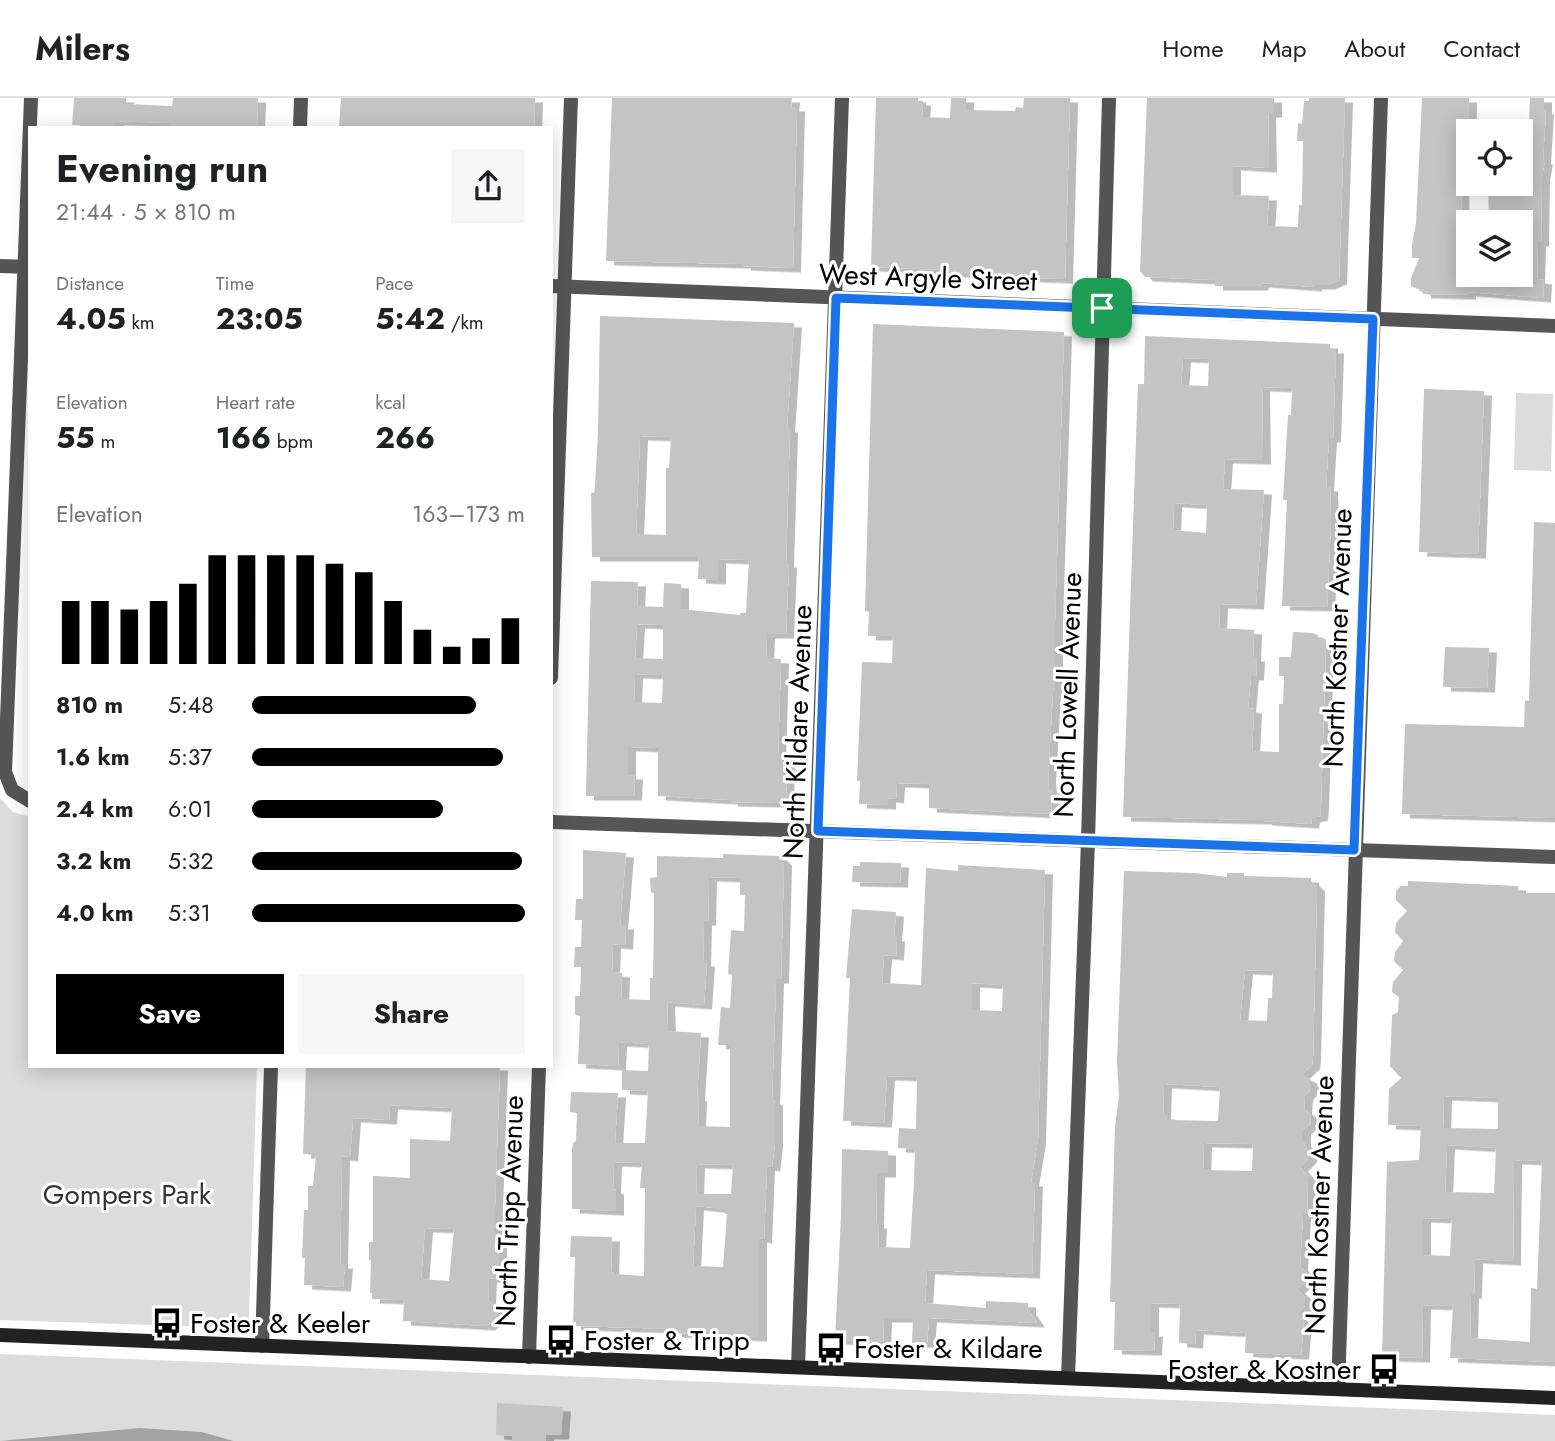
<!DOCTYPE html>
<html lang="en">
<head>
<meta charset="utf-8">
<style>
  :root { --surface:#fff; --page:#f6f6f6; --text:#202124; --muted:#757577; --line:#e0e0e0; --accent:#000 }
  body { margin:0; font-family:Jost,sans-serif; background:var(--page); color:var(--text); height:100vh; display:flex; flex-direction:column; font-size:26px; white-space:nowrap }
  * { box-sizing:border-box; margin:0 }
  p { font-size:23px; color:var(--muted) }
  .icon { flex:none; width:38px; height:38px; fill:none; stroke:currentColor; stroke-width:2; stroke-linecap:round; stroke-linejoin:round }
  .map { position:relative; flex:1; overflow:hidden }
  .side { position:absolute; left:28px; top:28px; width:525px; height:942px; display:flex; flex-direction:column; background:var(--surface); border-radius:0px; box-shadow:0 4px 18px #0003 }
  .side>* { flex:none }
  .buttons { position:absolute; left:1456px; top:21px; display:grid; gap:14px }
  .buttons a { display:grid; place-items:center; width:77px; height:77px; border-radius:0px; background:var(--surface); box-shadow:0 4px 18px #0003; font-size:35px }
  .pin { position:absolute; display:grid; place-items:center; width:60px; height:60px; color:#fff; margin:-30px; border-radius:14px; box-shadow:0 4px 10px #0006 }
  .round { display:grid; place-items:center; flex:none; width:74px; height:74px; border-radius:0px; background:var(--page) }
  .headline { display:flex; align-items:center; justify-content:space-between; height:119px; padding:0 28px }
  h1 { font-size:38px; font-weight:700; line-height:52px }
  .metrics { display:grid; grid-template-columns:repeat(3,1fr); gap:10px; height:119px; padding:7px 28px }
  .metrics div { display:grid; align-content:center }
  .metrics b { font-size:30px; font-weight:700 }
  .metrics small { font-size:19px; font-weight:400 }
  .metrics p { font-size:19px }
  .chart { height:196px; padding:14px 28px }
  .chart p { display:flex; justify-content:space-between }
  .chart svg { width:100%; height:126px; margin-top:7px; stroke:var(--accent); stroke-width:6 }
  .action { display:flex; gap:14px; margin-top:auto; padding:14px 28px }
  .action a { flex:1; height:80px; border-radius:0px; background:var(--accent); color:#fff; font-size:28px; font-weight:700; line-height:80px; text-align:center }
  .action a+a { background:var(--page); color:var(--text) }
  ul { padding:0 28px; list-style:none; font-size:23px }
  li { display:grid; grid-template-columns:112px 84px 1fr; align-items:center; height:52px }
  li i { height:18px; border-radius:9px; background:var(--accent) }
  header { display:flex; align-items:center; gap:42px; box-sizing:border-box; height:98px; padding:0 35px; background:var(--surface); border-bottom:2px solid var(--line) }
  header strong { font-size:33px }
  nav { display:flex; gap:38px; margin-inline-start:auto; font-size:24px }
  .map>svg:first-child { display:block }
  .green { fill:#dcdcdc }
  .water { fill:#a3a3a3 }
  .building { fill:#c4c4c4; fill-rule:evenodd; filter:url(#shadow) }
  .lines { fill:none; stroke-linecap:round; stroke-linejoin:round }
  .street { stroke:#555; stroke-width:14 }
  .secondary { stroke:#222; stroke-width:14 }
  .route-casing { stroke:#fff; stroke-width:14 }
  .route { stroke:#1a73e8; stroke-width:9 }
  .labels { text-anchor:middle; stroke-width:6; stroke-linejoin:round; paint-order:stroke }
  .street-label { font-size:28px; fill:#000; stroke:#fff }
  .park-label { font-size:28px; fill:#333; stroke:#fff }
  .poi-label { font-size:28px; fill:#000; stroke:#fff; text-anchor:start }
</style>
</head>
<body>
<header>
<strong>Milers</strong>
<nav><a>Home</a><a>Map</a><a>About</a><a>Contact</a></nav>
</header>
<div class="map">
<svg width="1555" height="1343" viewBox="0 0 1555 1343">
  <defs>
    <filter id="shadow"><feDropShadow dx="8" dy="4.5" stdDeviation="0" flood-color="#0004"/></filter>
  </defs>
  <rect width="100%" height="100%" fill="#fff"/>
  <g class="green">
    <polygon points="1516,295 1553,296 1551,373 1514,372"/>
    <polygon points="0,700 13,714 30,719 30,968 257,968 249,1220 247,1228 243,1230 0,1222"/>
    <polygon points="0,1256 1555,1317 1555,1343 234,1343 202,1334 0,1343"/>
  </g>
  <polygon class="water" points="139,1330 202,1334 234,1343 0,1343"/>
  <g class="building">
    <polygon points="74,0 126,0 126,6 172,8 173,0 258,0 257,30 171,30 171,25 116,23 116,29 72,27"/>
    <polygon points="341,0 535,0 534,30 339,30"/>
    <polygon points="612,0 792,0 791,9 797,9 793,170 743,168 743,166 606,163"/>
    <polygon points="876,0 918,0 918,3 923,3 922,19 950,20 951,0 966,0 966,12 1015,13 1016,9 1023,10 1024,0 1070,0 1065,181 976,178 976,175 944,175 944,172 871,169"/>
    <polygon points="1147,0 1274,0 1274,15 1268,15 1269,70 1233,68 1233,97 1269,98 1267,128 1298,129 1299,107 1302,107 1303,43 1297,43 1298,25 1302,26 1304,3 1309,3 1309,0 1345,0 1339,182 1327,187 1314,187 1314,189 1261,185 1260,188 1215,188 1215,182 1145,179 1140,173"/>
    <polygon points="1422,0 1469,0 1468,74 1461,74 1462,148 1459,148 1458,174 1468,175 1469,178 1522,182 1525,124 1489,124 1488,86 1526,86 1530,0 1544,0 1544,12 1546,12 1543,62 1545,62 1542,78 1541,144 1538,144 1537,181 1544,182 1543,200 1468,194 1468,197 1423,196 1423,193 1411,188 1411,180 1419,160 1412,160 1412,147 1416,125"/>
    <path d="M600 218 794 225 787 330H790L786 465H789L786 536H767L766 560 781 561 778 657H781V661H787L786 700H780V705L730 704V702L658 698V650L631 649H628V677H635L634 698H586L591 483 638 484 637 508 663 509 664 485 681 486V511L740 517V515H746L749 462 718 461V482L698 481 699 459H592L591 395H594L595 388 598 334ZM640 338 671 339 669 370H666V437L636 436ZM637 526 663 527V561L635 560ZM635 576 663 577 662 605 634 604Z"/>
    <polygon points="873,226 1064,234 1055,522 1055,593 1053,593 1048,680 1049,691 1052,691 1051,716 929,710 929,686 897,685 896,701 888,700 888,707 859,706 860,683 857,683 862,564 892,565 893,538 868,538 869,514 865,513"/>
    <path d="M1145 238 1330 246V251H1336L1333 340H1329L1326 389H1330L1331 424 1327 509 1282 508 1287 402H1283L1288 317H1291L1292 290 1262 289 1263 362 1225 361 1223 391 1264 392 1256 507 1220 506 1219 530 1254 532 1253 559H1257L1256 578H1251L1248 610 1254 611 1252 653 1279 654V606H1283L1284 578H1279V559H1291L1293 534 1313 535 1318 537V541L1326 543 1321 707 1320 718 1312 720 1311 726 1264 723V722L1123 719 1137 311 1138 286H1144ZM1183 260 1209 261 1208 288 1181 287ZM1174 405 1207 407 1206 435 1173 432Z"/>
    <polygon points="1424,291 1484,293 1478,456 1419,454"/>
    <polygon points="1534,424 1555,425 1555,720 1402,716 1405,626 1524,629 1525,602 1529,603"/>
    <polygon points="1445,549 1489,550 1487,590 1443,589"/>
    <path d="M583 752 626 755 620 827H626L625 847 613 846 612 874 622 875 621 901 650 902V880H653L654 823V795H651L650 780 657 779V758L723 760V756L779 758 784 763 781 881H776L775 915 772 1002 775 1003V1045L772 1069 767 1068 764 1141 759 1140V1239L674 1235V1231L573 1228 575 1159H570L571 1138 612 1139 611 1174H614L613 1176 644 1178 645 1090H640L642 1065 614 1064 613 1091 616 1092V1113L572 1111V1052L573 1045 576 1043 577 1015 570 1014 571 994 618 995 615 1045H645L648 993 622 992V972L648 973 649 946 619 944 618 968 578 966 580 918 575 917V898H580L581 869H574L575 849H581L582 822H575L576 801H583ZM709 779 740 780V797H745L744 833 731 832 728 876 732 877 730 910 721 909 718 947H730V1029L698 1028 699 999 697 998 701 935 668 933 667 904 704 907 707 864H703L704 823H708ZM697 1066 733 1067 731 1096H696ZM696 1108 725 1111V1116H727L723 1169 693 1168Z"/>
    <polygon points="860,764 901,765 900,785 852,784 853,768 860,768"/>
    <path d="M958 767 1045 772 1038 1041 1031 1084H1035L1032 1176 927 1172 925 1205 986 1210V1203L1028 1205V1212L1037 1225 929 1220 927 1245H912L913 1220H884L883 1244 835 1242 841 1118 842 1051 888 1053V1075H877L876 1126H879L878 1149 910 1150 914 1084 915 1051 898 1050 899 1030 916 1031 917 979 887 978 884 1025 843 1023 850 880H846L852 811 896 814 894 839H897L896 858 884 857 882 885 921 887 926 770 958 773ZM972 885 1003 887 1002 913 972 912Z"/>
    <path d="M1124 773 1195 775 1227 779V775H1244V778L1311 780V783L1317 789 1313 959 1312 967 1301 977 1311 982V991L1305 998 1304 1012 1311 1017 1310 1026 1303 1032V1044L1309 1053V1060L1300 1069 1308 1079 1307 1116H1303L1300 1168 1306 1175 1305 1184 1297 1191 1305 1199V1208L1297 1216 1304 1223 1301 1257 1245 1255 1246 1235 1196 1232 1195 1246 1179 1245 1180 1206 1151 1205V1234H1155L1154 1253 1114 1252 1115 1204H1110L1115 1029 1119 998 1117 963ZM1245 872 1273 873 1272 900H1268L1267 923 1240 922ZM1164 986 1220 989 1218 1023 1167 1022V1017H1163ZM1204 1045 1253 1046 1252 1073 1203 1072Z"/>
    <path d="M1408 783 1518 788V795H1555V1264L1450 1260 1453 1208 1423 1207 1422 1260 1382 1259 1387 1064 1419 1062 1421 1028 1388 1027 1389 991 1401 980 1390 968 1392 917 1398 914 1399 899 1392 894 1393 884 1403 872 1394 863 1395 854 1403 843 1395 834 1396 825 1407 813 1396 802V793L1401 788H1408ZM1444 998 1498 1000V1031L1443 1030ZM1447 1047 1496 1050 1494 1095 1445 1094ZM1514 1062 1542 1063 1537 1191 1531 1190 1530 1244 1470 1240 1471 1196H1474L1475 1161 1513 1163ZM1423 1120 1452 1121 1450 1158 1423 1157Z"/>
    <path d="M306 968H500L495 1107V1135H499V1161L498 1181 489 1180 488 1202 497 1211V1219L487 1228 403 1223 404 1202 372 1201V1195H370L371 1162H369V1144H373V1078L410 1080V1041L450 1043 452 1010 390 1007 389 1022 353 1020 350 1059 342 1058 340 1166H345L343 1189 304 1187 305 1160H302L304 1112H308V1088H313L316 1057 303 1056ZM425 1130 454 1131 449 1183 421 1181Z"/>
    <polygon points="497,1305 563,1309 561,1337 546,1337 546,1343 512,1343 512,1338 496,1337"/>
  </g>
  <g class="lines">
    <g class="street">
      <polyline points="300,30 301,0"/>
      <polyline points="0,168 30,169"/>
      <polyline points="551,188 1555,228"/>
      <polyline points="551,580 571,0"/>
      <polyline points="30,703 12,692 5,674 31,0"/>
      <polyline points="551,724 1555,759"/>
      <polyline points="262,1248 271,968"/>
      <polyline points="529,1259 539,968"/>
      <polyline points="798,1269 842,0"/>
      <polyline points="1068,1280 1088,743 1109,0"/>
      <polyline points="1338,1291 1381,0"/>
    </g>
    <polyline class="secondary" points="0,1237 1555,1300"/>
  </g>
  <g class="lines">
    <g class="route-casing">
      <polygon id="route" points="836,200 1373,221 1354,752 818,733"/>
    </g>
    <use href="#route" class="route"/>
  </g>
  <defs>
    <g id="bus-bare" transform="scale(2.415)"><path d="M-5-6H5V4H4V6H2V4H-2V6H-4V4H-5ZM-3.5-4V0h7V-4ZM-3.5 1.2v1.5H-2V1.2ZM2 1.2v1.5H3.5V1.2Z" fill="#000" stroke="#fff" stroke-width="2.5" paint-order="stroke"/></g>
  </defs>
  <g fill-rule="evenodd">
    <use href="#bus-bare" x="167" y="1225"/>
    <use href="#bus-bare" x="561" y="1242"/>
    <use href="#bus-bare" x="831" y="1250"/>
    <use href="#bus-bare" x="1384" y="1271"/>
  </g>
  <g class="labels">
    <g class="street-label">
      <text transform="translate(928 179) rotate(2)" y="10">West Argyle Street</text>
      <text transform="translate(1337 540) rotate(-88)" y="10">North Kostner Avenue</text>
      <text transform="translate(1067 597) rotate(-88)" y="10">North Lowell Avenue</text>
      <text transform="translate(797 634) rotate(-88)" y="10">North Kildare Avenue</text>
      <text transform="translate(1319 1107) rotate(-88)" y="10">North Kostner Avenue</text>
      <text transform="translate(509 1113) rotate(-88)" y="10">North Tripp Avenue</text>
    </g>
    <g class="park-label">
      <text x="127" y="1106">Gompers Park</text>
    </g>
    <g class="poi-label">
      <text x="190" y="1235">Foster &amp; Keeler</text>
      <text x="584" y="1252">Foster &amp; Tripp</text>
      <text x="854" y="1260">Foster &amp; Kildare</text>
      <text x="1361" y="1281" text-anchor="end">Foster &amp; Kostner</text>
    </g>
  </g>
</svg>
<div class="buttons">
<a><svg class="icon" aria-label="locate" viewBox="0 0 24 24"><circle cx="12" cy="12" r="6"/><path d="M12 2v4M12 18v4M2 12h4M18 12h4"/></svg></a>
<a><svg class="icon" aria-label="layers" viewBox="0 0 24 24"><path d="M12 4l9 5-9 5-9-5zM3 14l9 5 9-5"/></svg></a>
</div>
<div class="pin" style="left:1102px;top:210px;background:#1e9e55"><svg class="icon" aria-label="arrive" viewBox="0 0 24 24"><path d="M6 21V4h12l-3 4 3 4H6"/></svg></div>
<section class="side">
<div class="headline"><div><h1>Evening run</h1><p>21:44 · 5 × 810 m</p></div><a class="round"><svg class="icon" aria-label="share" viewBox="0 0 24 24"><path d="M12 15V3M7 8l5-5 5 5M5 13v7h14v-7"/></svg></a></div>
<div class="metrics">
<div><p>Distance</p><b>4.05<small> km</small></b></div>
<div><p>Time</p><b>23:05</b></div>
<div><p>Pace</p><b>5:42<small> /km</small></b></div>
</div>
<div class="metrics">
<div><p>Elevation</p><b>55<small> m</small></b></div>
<div><p>Heart rate</p><b>166<small> bpm</small></b></div>
<div><p>kcal</p><b>266</b></div>
</div>
<div class="chart"><p><span>Elevation</span>163–173 m</p>
<svg viewBox="0 0 160 44" preserveAspectRatio="none"><path d="M5 44V22M15 44V22M25 44V25M35 44V22M45 44V16M55 44V6M65 44V6M75 44V6M85 44V6M95 44V9M105 44V12M115 44V22M125 44V32M135 44V38M145 44V35M155 44V28"/></svg>
</div>
<ul>
<li><b>810 m</b>5:48<i style="width:82%"></i></li>
<li><b>1.6 km</b>5:37<i style="width:92%"></i></li>
<li><b>2.4 km</b>6:01<i style="width:70%"></i></li>
<li><b>3.2 km</b>5:32<i style="width:99%"></i></li>
<li><b>4.0 km</b>5:31<i style="width:100%"></i></li>
</ul>
<div class="action"><a>Save</a><a>Share</a></div>
</section>
</div>
</body>
</html>
